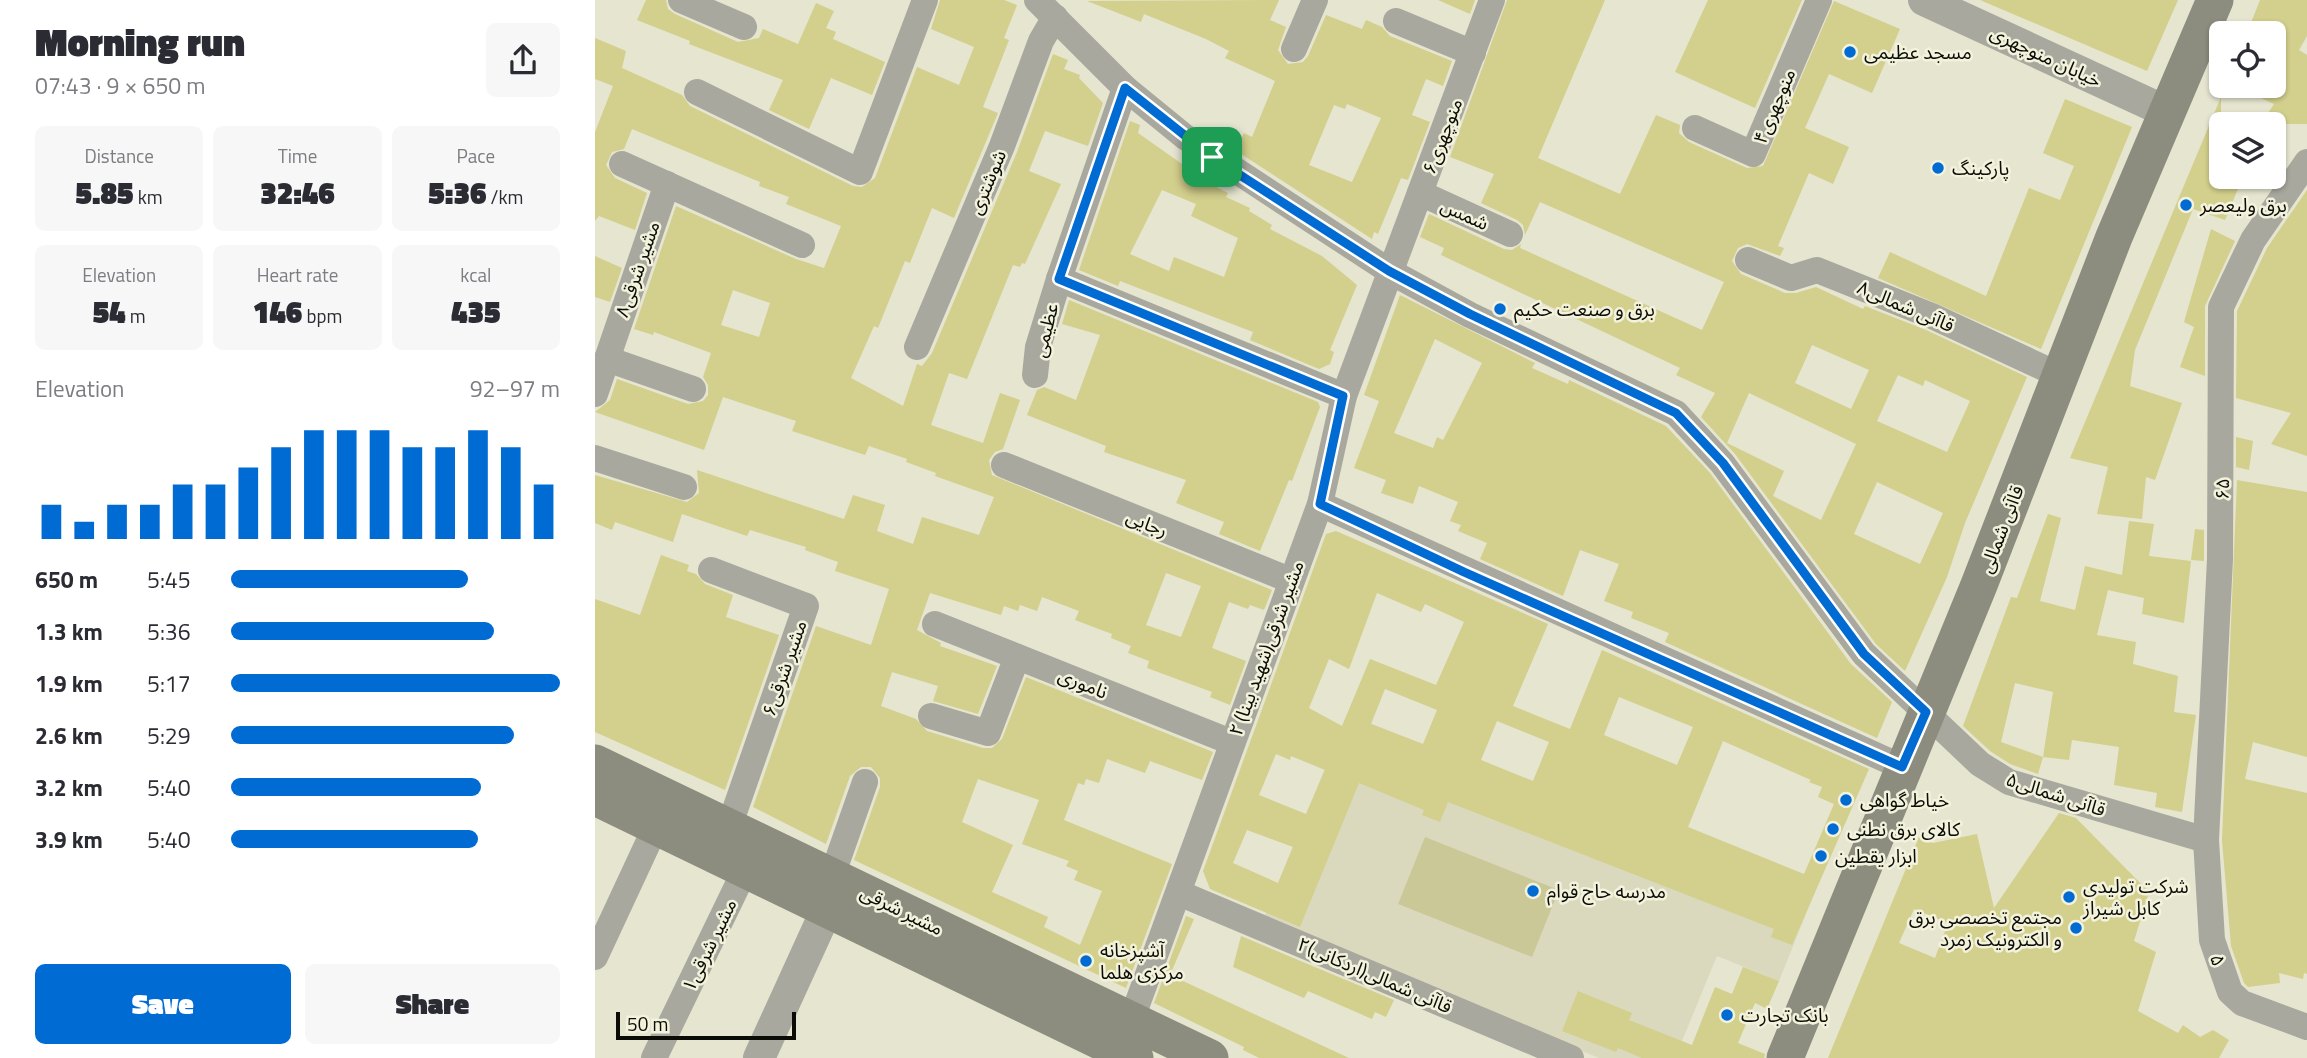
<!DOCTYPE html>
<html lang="en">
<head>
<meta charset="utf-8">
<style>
  :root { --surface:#fff; --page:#f7f7f7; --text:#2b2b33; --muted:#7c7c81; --accent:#006bd3 }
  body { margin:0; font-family:"Titillium Web","Noto Sans Arabic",sans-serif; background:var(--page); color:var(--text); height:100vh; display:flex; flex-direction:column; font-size:26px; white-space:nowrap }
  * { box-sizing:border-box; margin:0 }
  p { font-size:23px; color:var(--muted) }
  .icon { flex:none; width:38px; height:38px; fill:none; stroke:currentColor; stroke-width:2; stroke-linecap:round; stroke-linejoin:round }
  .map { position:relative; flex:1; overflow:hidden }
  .details { display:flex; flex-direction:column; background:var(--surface); width:595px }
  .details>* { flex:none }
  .tools { position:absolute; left:1614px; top:21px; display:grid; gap:14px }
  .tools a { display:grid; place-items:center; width:77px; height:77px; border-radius:10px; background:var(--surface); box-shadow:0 2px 5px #0004; font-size:35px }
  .scale { position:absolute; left:21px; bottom:18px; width:180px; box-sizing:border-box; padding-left:7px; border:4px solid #0c0c06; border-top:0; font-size:19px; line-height:24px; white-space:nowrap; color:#0c0c06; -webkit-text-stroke:5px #f3f2dd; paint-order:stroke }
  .pin { position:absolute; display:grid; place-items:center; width:60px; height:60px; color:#fff; margin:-30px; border-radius:14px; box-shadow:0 4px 10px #0006 }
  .round { display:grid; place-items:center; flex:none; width:74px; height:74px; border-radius:10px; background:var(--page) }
  .overview { display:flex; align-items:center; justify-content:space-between; height:119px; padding:0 35px }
  h1 { font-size:38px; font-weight:800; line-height:52px }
  .metrics { display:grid; grid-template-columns:repeat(3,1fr); gap:10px; height:119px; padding:7px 35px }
  .metrics div { display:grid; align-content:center; border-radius:10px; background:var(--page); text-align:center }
  .metrics b { font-size:30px; font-weight:800 }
  .metrics small { font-size:19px; font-weight:400 }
  .metrics p { font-size:19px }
  .chart { height:196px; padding:14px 35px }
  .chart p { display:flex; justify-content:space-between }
  .chart svg { width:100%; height:126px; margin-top:7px; stroke:var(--accent); stroke-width:6 }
  .cta { display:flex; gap:14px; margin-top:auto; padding:14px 35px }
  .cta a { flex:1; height:80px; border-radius:10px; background:var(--accent); color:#fff; font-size:28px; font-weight:800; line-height:80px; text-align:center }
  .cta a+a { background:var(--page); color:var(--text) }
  ul { padding:0 35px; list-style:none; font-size:23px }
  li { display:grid; grid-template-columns:112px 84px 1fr; align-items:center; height:52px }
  li i { height:18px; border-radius:9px; background:var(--accent) }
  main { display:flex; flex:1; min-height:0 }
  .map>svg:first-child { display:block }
  .built { fill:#dbd9bd }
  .green { fill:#cbc898 }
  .building { fill:#d3cf8c; fill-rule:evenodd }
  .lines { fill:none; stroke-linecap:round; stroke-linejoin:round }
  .minor { stroke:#a9a89f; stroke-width:26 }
  .tertiary { stroke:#a9a89f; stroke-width:32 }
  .secondary { stroke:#8c8c7f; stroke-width:37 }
  .route-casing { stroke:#fff; stroke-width:14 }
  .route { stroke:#006bd3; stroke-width:9 }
  .poi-dot { fill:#006bd3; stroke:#f3f2dd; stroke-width:2.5 }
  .labels { text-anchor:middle; stroke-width:5; stroke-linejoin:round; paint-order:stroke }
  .poi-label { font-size:19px; fill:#0c0c06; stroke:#f3f2dd; text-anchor:start }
  .street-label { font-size:19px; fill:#0c0c06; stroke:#f3f2dd }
</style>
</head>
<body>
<main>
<section class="details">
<div class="overview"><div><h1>Morning run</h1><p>07:43 · 9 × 650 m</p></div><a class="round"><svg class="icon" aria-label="share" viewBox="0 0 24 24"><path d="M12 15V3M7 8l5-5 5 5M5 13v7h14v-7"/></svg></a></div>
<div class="metrics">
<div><p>Distance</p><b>5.85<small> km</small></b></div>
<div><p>Time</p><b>32:46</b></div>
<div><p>Pace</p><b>5:36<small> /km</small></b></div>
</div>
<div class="metrics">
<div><p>Elevation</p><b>54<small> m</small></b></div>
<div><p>Heart rate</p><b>146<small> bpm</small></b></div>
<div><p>kcal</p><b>435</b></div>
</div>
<div class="chart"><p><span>Elevation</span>92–97 m</p>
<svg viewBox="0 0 160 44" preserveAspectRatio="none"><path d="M5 44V32M15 44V38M25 44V32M35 44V32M45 44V25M55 44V25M65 44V19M75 44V12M85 44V6M95 44V6M105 44V6M115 44V12M125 44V12M135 44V6M145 44V12M155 44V25"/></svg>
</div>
<ul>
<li><b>650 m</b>5:45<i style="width:72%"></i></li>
<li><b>1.3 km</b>5:36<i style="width:80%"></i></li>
<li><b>1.9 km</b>5:17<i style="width:100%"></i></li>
<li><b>2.6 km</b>5:29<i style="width:86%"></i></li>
<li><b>3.2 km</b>5:40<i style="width:76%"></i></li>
<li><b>3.9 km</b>5:40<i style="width:75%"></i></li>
</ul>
<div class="cta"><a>Save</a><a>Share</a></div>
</section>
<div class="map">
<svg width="1712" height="1058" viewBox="0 0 1712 1058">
  <rect width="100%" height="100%" fill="#e5e5d0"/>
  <polygon class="built" points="752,714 1217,899 1184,981 1122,956 1080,1058 1004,1058 668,920"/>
  <polygon class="green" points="830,837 964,890 937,957 803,904"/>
  <g class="building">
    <polygon points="51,0 71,0 73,9 80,14 143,42 164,38 168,29 203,44 221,3 239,11 231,28 241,32 238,39 290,62 277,95 236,78 214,129 174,110 188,80 94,44 95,41 42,20"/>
    <path d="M345 0H409L422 5 409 38 414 40 388 107 403 113 359 218 337 208 315 263 310 261 283 328 279 326 256 378 308 406 322 364 327 366 337 353 422 152 458 54 473 60 469 69 485 75 484 78 508 103 493 146 450 131 434 171 466 184 430 264 427 263 425 267 418 265 372 379 354 373 336 425 388 443 405 393 425 400 408 449 400 452 394 460 397 475 677 590 669 610 655 605 653 609 634 602 617 648 651 661 635 705 615 697 617 692 552 668 554 661 533 653 536 646 516 638 517 634 480 620 484 611 447 597 442 611 425 605 423 611 409 606 406 615 335 593 322 630 346 643 345 646 402 666 383 714 338 701 343 686 297 672 286 706 321 719 332 731 388 748H397L407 739 431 677 618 752 607 780 555 761 550 773 512 759 504 783 491 779 489 785 483 783 469 820 577 864 531 988 259 860 285 787V778L276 767H266L255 776 231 844 158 807 221 626 276 645 294 589 240 571 243 562 210 550 211 547 155 530 152 536 87 514 78 542 20 522 17 530 0 523V475L92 502 104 493 102 470 249 519 258 495 290 505 282 531 318 544 327 517 384 535 399 497 340 476 341 473 311 462 312 459 274 446 270 455 197 431 201 421 128 397 109 450 0 412 15 400 22 379 93 404 108 401 113 395V385L108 377 116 353 59 332 58 335 39 329 81 206 201 259 229 268 246 226 191 204 194 197 164 186 165 182 37 129 29 149 17 152 11 165 20 178 52 193 40 230 4 216 0 221V132L18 86 0 79V38L31 51 27 68 87 95 95 106 258 186 267 187 280 178 322 67 364 85 379 47 336 29ZM138 290 175 303 164 337 126 325ZM571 573 606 586 586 637 551 625ZM383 779 444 800 427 844 474 861 471 866 483 871 479 880 507 891 485 945 449 927 453 917 397 892 418 845 367 822Z"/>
    <path d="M684 0 675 20 691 27 683 50 693 64 708 62 713 56 731 15 767 29 771 20 787 27 795 36 857 61 848 86 831 79 817 115 835 122 813 180 806 178 783 234 779 232 777 239 640 150 649 133 657 137 680 81 630 58 634 51 611 39 549 14 546 22 492 1ZM752 104 786 118 757 182 714 165 739 105 750 109Z"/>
    <polygon points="843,0 880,0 875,14"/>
    <path d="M912 0H1010L943 158 1025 194 1061 115 1085 125 1084 133 1094 142 1152 168 1168 166 1239 1 1305 29 1277 93 1234 74 1210 128 1254 147 1238 184 1214 173 1183 246 1189 248 1185 256 1152 244 1143 248 1137 261 1146 274 1190 293H1201L1221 287 1268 309 1270 306 1331 330 1432 377 1370 523 1352 577 1310 671 1281 644 1140 454 1106 417 1120 393 1081 375 1085 368 846 255 849 248 825 237 834 214 909 249 917 250 926 244 925 248 1107 330 1129 282 945 202 930 235 928 225 922 220 886 203 899 174 855 157ZM1217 345 1274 370 1256 409 1200 383ZM1303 375 1328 386 1330 380 1375 401 1352 452 1282 421ZM1154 393 1261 444 1226 520 1178 496 1189 471 1132 443ZM1282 482 1348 513 1325 564 1259 534Z"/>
    <polygon points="1113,0 1207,0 1160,108 1080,72"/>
    <polygon points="1385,0 1583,0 1552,71"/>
    <polygon points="1665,0 1712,0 1712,36 1704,50 1712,55 1712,124 1666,124 1679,104 1640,86 1678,86 1678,33 1652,33"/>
    <polygon points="1626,97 1626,177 1648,177 1630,220 1598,209 1540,350 1535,386 1587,403 1560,480 1551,477 1547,519 1502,514 1513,467 1475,458"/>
    <polygon points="1470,99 1537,127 1446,349 1283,278 1295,252 1391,296 1434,188 1465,200 1479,166 1448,153"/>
    <path d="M535 121 545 125 543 133 597 171 596 174 633 193 631 197 655 208 654 211 677 225 675 229 727 256 762 285 735 350 739 352 735 364 724 369 655 340 658 332 525 281 523 286 484 270ZM567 190 601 204 596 216 643 238 629 277 579 257 574 271 535 254Z"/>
    <polygon points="1712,190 1712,456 1676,444 1696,413 1641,398 1642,311 1672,248"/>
    <polygon points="1616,229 1640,241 1610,306 1610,376 1585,367 1599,327 1589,322"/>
    <polygon points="0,256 27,268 15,302 0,297"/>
    <path d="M805 295 940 363 937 368 973 384 974 380 1071 426 1115 473 1256 664 1297 702 1282 738 1070 642 1074 633 1036 618 1038 612 1009 601 1024 564 985 550 968 596 885 559 892 543 863 531 866 525 855 521 863 502 824 486 818 504 786 493 791 480 759 468 784 401 769 395ZM840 339 887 363 848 440 842 437 838 448 799 433Z"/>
    <polygon points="474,300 723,402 725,407 697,481 694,480 665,551 624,534 629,522 581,503 591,480 509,452 511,446 432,415 442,390 449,387 481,400 505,335 467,324"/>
    <polygon points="1641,437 1658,441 1654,470 1641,467"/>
    <polygon points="1642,480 1712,492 1712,757 1658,742 1650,779 1712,793 1712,974 1709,973 1708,979 1684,973 1685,983 1653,987 1649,983 1636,946 1627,840"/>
    <path d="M1453 514 1466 518 1445 601 1480 610 1490 566 1527 575 1534 521 1559 524 1554 556 1596 561 1589 623 1547 614 1549 598 1513 590 1502 635 1541 642 1538 664 1583 676 1579 712 1601 715 1587 812 1560 807 1562 793 1519 785 1524 747 1477 740 1474 760 1448 757 1443 774 1415 764 1395 751 1368 726 1416 597 1422 598ZM1420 683 1458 692 1448 757 1406 742Z"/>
    <polygon points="1600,529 1609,530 1609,561 1596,560"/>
    <path d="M741 531 953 624 918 706 975 729 1007 650 1274 769 1197 945 1176 937 1179 929 853 802 845 822 827 815 829 810 764 783 705 927 615 889 608 871 731 534ZM782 593 826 612 830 604 869 622 841 685 775 659 747 726 714 708 734 659 754 669ZM790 689 842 710 828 744 776 724ZM1024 697 1098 727 1082 765 1009 735ZM902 721 954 742 938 781 886 760ZM1128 741 1216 780 1214 782 1227 787 1223 797 1239 804 1209 874 1093 827ZM681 754 695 760 696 756 730 770 711 814 664 795ZM652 830 698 847 683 883 638 863Z"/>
    <polygon points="66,555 94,565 92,571 101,574 110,584 138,595 131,617 184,635 130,790 0,732 0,599 45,615"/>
    <path d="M1464 813 1481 818 1554 892 1539 941 1561 952 1543 1011 1583 1033 1588 1025 1605 1037 1618 1030 1634 1040 1624 1058H1233L1324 837 1338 843 1382 834 1399 908ZM1319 909 1353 923 1340 958 1304 943Z"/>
    <polygon points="591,916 599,919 575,975 754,1058 664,1058 648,1050 649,1047 559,1003"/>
    <polygon points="646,936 799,1000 791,1017 780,1012 777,1019 713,991 709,998 638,967"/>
    <polygon points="1148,967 1184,981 1172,1009 1160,1003 1143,1043 1170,1054 1169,1058 1047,1058 1023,1048 1021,1052 967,1031 983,991 1037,1013 1034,1020 1097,1045 1120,987 1137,994"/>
  </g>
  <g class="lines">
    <g class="minor">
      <polyline points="86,0 149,27"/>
      <polyline points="442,0 530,88 590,137 794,271 875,315 1081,413 1127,463 1269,654 1385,764 1414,782 1611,840"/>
      <polyline points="801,21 878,53"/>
      <polyline points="699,49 720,0"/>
      <polyline points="102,92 265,172 330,0"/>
      <polyline points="1100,128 1158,154 1224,0"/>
      <polyline points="1712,162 1658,240 1626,307 1625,559 1611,840 1617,940 1635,992 1647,1003 1712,1027"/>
      <polyline points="27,164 207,245"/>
      <polyline points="825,193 915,234"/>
      <polyline points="1153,260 1196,278 1222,270 1337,316 1466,376"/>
      <polyline points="464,279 749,396"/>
      <polyline points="322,347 407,146 446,41 460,17"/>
      <polyline points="12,359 98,389"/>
      <polyline points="440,375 443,347 464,279 530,88"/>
      <polyline points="0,394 72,184"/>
      <polyline points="0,458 89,487"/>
      <polyline points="409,465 695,580"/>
      <polyline points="725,504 1307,767"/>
      <polyline points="116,570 211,606 134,827"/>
      <polyline points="340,624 636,742"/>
      <polyline points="336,716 393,733 422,657"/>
      <polyline points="237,876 270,782"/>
      <polyline points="584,893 976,1058"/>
      <polyline points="0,957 61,826"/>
      <polyline points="536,1021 725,504 749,396 897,0"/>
      <polyline points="59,1058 150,870"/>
    </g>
    <g class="tertiary">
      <polyline points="1329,0 1572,112"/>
      <polyline points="164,1058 232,909"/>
    </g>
    <g class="secondary">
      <polyline points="0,763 615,1058"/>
      <polyline points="0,797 540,1058"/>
      <polyline points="1190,1058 1384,585 1519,237 1620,0"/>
    </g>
  </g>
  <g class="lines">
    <g class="route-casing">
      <polygon id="route" points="530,88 617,157 794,271 875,314 1081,413 1128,463 1269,654 1331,712 1307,767 869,572 725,504 748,396 464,279"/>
    </g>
    <use href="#route" class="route"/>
  </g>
  <g class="poi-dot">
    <circle cx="1255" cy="52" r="7"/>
    <circle cx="1343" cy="168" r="7"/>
    <circle cx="1591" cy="205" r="7"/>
    <circle cx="905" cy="309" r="7"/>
    <circle cx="1251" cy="800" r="7"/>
    <circle cx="1238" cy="829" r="7"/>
    <circle cx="1226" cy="856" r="7"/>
    <circle cx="938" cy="891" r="7"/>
    <circle cx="1474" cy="897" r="7"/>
    <circle cx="1481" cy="928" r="7"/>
    <circle cx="491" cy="961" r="7"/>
    <circle cx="1132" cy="1015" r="7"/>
  </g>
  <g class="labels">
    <g class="poi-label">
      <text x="1269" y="59">مسجد عظیمی</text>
      <text x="1357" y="175">پارکینگ</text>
      <text x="1605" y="212">برق ولیعصر</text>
      <text x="919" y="316">برق و صنعت حکیم</text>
      <text x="1265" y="807">خیاط گواهی</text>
      <text x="1252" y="836">کالای برق نطنی</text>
      <text x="1240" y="863">ابزار یقطین</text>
      <text x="1488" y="893">شرکت تولیدی<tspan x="1488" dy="22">کابل شیراز</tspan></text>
      <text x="952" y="898">مدرسه حاج قوام</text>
      <text x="1467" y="924" text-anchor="end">مجتمع تخصصی برق<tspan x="1467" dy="22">و الکترونیک زمرد</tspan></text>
      <text x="505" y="957">آشپزخانه<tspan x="505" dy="22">مرکزی هلما</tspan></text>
      <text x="1146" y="1022">بانک تجارت</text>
    </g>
    <g class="street-label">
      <text transform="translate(1451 56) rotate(25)" y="7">خیابان منوچهری</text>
      <text transform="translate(1179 106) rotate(-67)" y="7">منوچهری۴</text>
      <text transform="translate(847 136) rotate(-69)" y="7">منوچهری۶</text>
      <text transform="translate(392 182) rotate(-67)" y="7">شوشتری</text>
      <text transform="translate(870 214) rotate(24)" y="7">شمس</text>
      <text transform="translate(42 269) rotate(-71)" y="7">مشیر شرقی۸</text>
      <text transform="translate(1311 306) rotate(23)" y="7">قاآنی شمالی۸</text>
      <text transform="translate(450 330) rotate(-76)" y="7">عظیمی</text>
      <text transform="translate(1627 489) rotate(-89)" y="7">۶۵</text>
      <text transform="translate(552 523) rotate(22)" y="7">رجایی</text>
      <text transform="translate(1406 529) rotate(-69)" y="7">قاآنی شمالی</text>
      <text transform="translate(671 648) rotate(-70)" y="7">۲ مشیر شرقی(شهید بینا)</text>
      <text transform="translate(189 668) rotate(-71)" y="7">۶مشیر شرقی</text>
      <text transform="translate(488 683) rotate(22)" y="7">ناموری</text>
      <text transform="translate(1461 794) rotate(18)" y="7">قاآنی شمالی۵</text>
      <text transform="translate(307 910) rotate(26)" y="7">مشیر شرقی</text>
      <text transform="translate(114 945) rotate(-64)" y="7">۱مشیر شرقی</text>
      <text transform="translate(1623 960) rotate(72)" y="7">۵</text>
      <text transform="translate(780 975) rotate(23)" y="7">۲قاآنی شمالی(اردکانی)</text>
    </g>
  </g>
</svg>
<div class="tools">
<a><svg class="icon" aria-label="locate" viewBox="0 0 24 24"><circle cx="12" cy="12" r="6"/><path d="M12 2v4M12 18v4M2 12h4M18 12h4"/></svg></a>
<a><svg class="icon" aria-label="layers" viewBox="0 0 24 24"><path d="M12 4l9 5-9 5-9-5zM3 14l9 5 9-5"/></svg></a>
</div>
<div class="scale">50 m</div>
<div class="pin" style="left:617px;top:157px;background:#1e9e55"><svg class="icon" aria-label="arrive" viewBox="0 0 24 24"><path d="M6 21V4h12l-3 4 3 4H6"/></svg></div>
</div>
</main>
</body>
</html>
